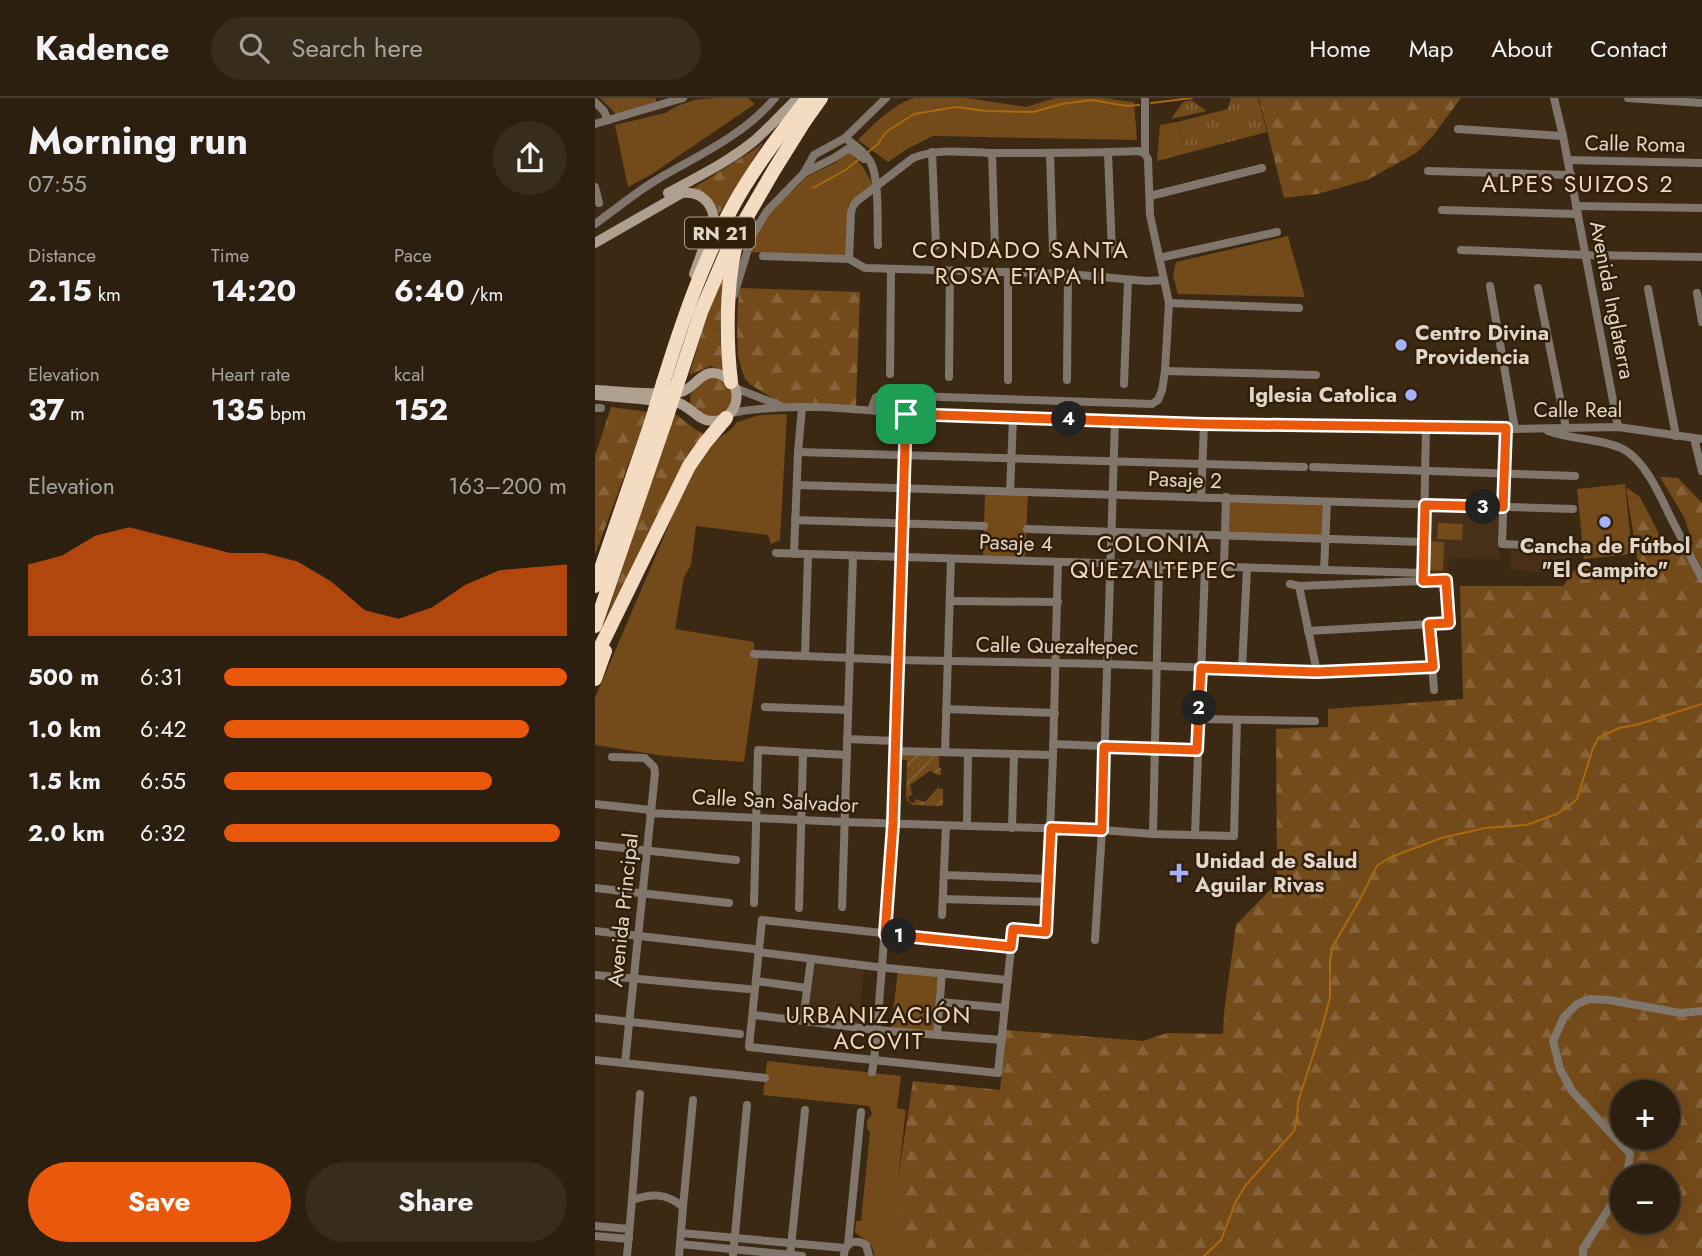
<!DOCTYPE html>
<html lang="en">
<head>
<meta charset="utf-8">
<style>
  :root { --surface:#2c1f0f; --page:#382c1d; --text:#f1f3f6; --muted:#a6a29e; --line:#483d2f; --accent:#ea580c }
  body { margin:0; font-family:Jost,sans-serif; background:var(--page); color:var(--text); height:100vh; display:flex; flex-direction:column; font-size:26px; white-space:nowrap }
  * { box-sizing:border-box; margin:0 }
  p { font-size:23px; color:var(--muted) }
  .icon { flex:none; width:38px; height:38px; fill:none; stroke:currentColor; stroke-width:2; stroke-linecap:round; stroke-linejoin:round }
  .map { position:relative; flex:1; overflow:hidden }
  .details { display:flex; flex-direction:column; background:var(--surface); width:595px }
  .details>* { flex:none }
  .controls { position:absolute; left:1015px; top:982px; display:grid; gap:14px }
  .controls a { display:grid; place-items:center; width:70px; height:70px; border-radius:50%; background:var(--surface); box-shadow:0 7px 28px #0002,0 0 0 2px var(--line); font-size:35px }
  .pin { position:absolute; display:grid; place-items:center; width:60px; height:60px; color:#fff; margin:-30px; border-radius:14px; box-shadow:0 4px 10px #0006 }
  .km { position:absolute; width:35px; height:35px; margin:-18px; border-radius:50%; background:#222; color:#fff; font-size:19px; line-height:35px; text-align:center }
  .round { display:grid; place-items:center; flex:none; width:74px; height:74px; border-radius:37px; background:var(--page) }
  .summary { display:flex; align-items:center; justify-content:space-between; height:119px; padding:0 28px }
  h1 { font-size:38px; font-weight:700; line-height:52px }
  .figures { display:grid; grid-template-columns:repeat(3,1fr); gap:10px; height:119px; padding:7px 28px }
  .figures div { display:grid; align-content:center }
  .figures b { font-size:30px; font-weight:700 }
  .figures small { font-size:19px; font-weight:400 }
  .figures p { font-size:19px }
  .chart { height:196px; padding:14px 28px }
  .chart p { display:flex; justify-content:space-between }
  .chart svg { width:100%; height:126px; margin-top:7px; fill:var(--accent); opacity:.7 }
  .cta { display:flex; gap:14px; margin-top:auto; padding:14px 28px }
  .cta a { flex:1; height:80px; border-radius:42px; background:var(--accent); color:#fff; font-size:28px; font-weight:700; line-height:80px; text-align:center }
  .cta a+a { background:var(--page); color:var(--text) }
  ul { padding:0 28px; list-style:none; font-size:23px }
  li { display:grid; grid-template-columns:112px 84px 1fr; align-items:center; height:52px }
  li i { height:18px; border-radius:9px; background:var(--accent) }
  header { display:flex; align-items:center; gap:42px; box-sizing:border-box; height:98px; padding:0 35px; background:var(--surface); border-bottom:2px solid var(--line) }
  header strong { font-size:33px }
  nav { display:flex; gap:38px; margin-inline-start:auto; font-size:24px }
  .search { width:490px; height:63px; background:var(--page); display:flex; align-items:center; gap:18px; box-sizing:border-box; padding:0 24px; border-radius:38px; color:var(--muted); font-size:26px }
  main { display:flex; flex:1; min-height:0 }
  .map>svg:first-child { display:block }
  .built { fill:#473017 }
  .grass { fill:url(#grass-tufts) }
  .forest { fill:url(#forest-firs); fill-rule:evenodd }
  .park { fill:#734a19 }
  .garden { fill:url(#garden-furrows) }
  .lines { fill:none; stroke-linecap:round; stroke-linejoin:round }
  .stream { stroke:#aa690d; stroke-width:2 }
  .street { stroke:#80766c; stroke-width:8 }
  .secondary { stroke:#af9f8f; stroke-width:10 }
  .highway { stroke:#f4dcc3; stroke-width:14 }
  .highway-bridge { stroke:#f4dcc3; stroke-width:14 }
  .route-casing { stroke:#fff; stroke-width:14 }
  .route { stroke:#ea580c; stroke-width:9 }
  .poi-dot { fill:#a6b1fc; stroke:#311f0a; stroke-width:2.5 }
  .labels { text-anchor:middle; stroke-width:5; stroke-linejoin:round; paint-order:stroke }
  .shield { fill:#311f0a; stroke:#ad9f90; stroke-width:2 }
  .shield-label { font-size:19px; font-weight:bold; fill:#e2d6c9 }
  .street-label { font-size:21px; fill:#e2d6c9; stroke:#311f0a }
  .poi-label { font-size:21px; font-weight:bold; fill:#e2d6c9; stroke:#311f0a; text-anchor:start }
  .neighbourhood-label { font-size:23px; letter-spacing:2px; fill:#f1d8c0; stroke:#311f0a }
</style>
</head>
<body>
<header>
<strong>Kadence</strong>
<div class="search"><svg class="icon" aria-label="search" viewBox="0 0 24 24"><circle cx="10" cy="10" r="6"/><path d="M15 15l6 6"/></svg>Search here</div>
<nav><a>Home</a><a>Map</a><a>About</a><a>Contact</a></nav>
</header>
<main>
<section class="details">
<div class="summary"><div><h1>Morning run</h1><p>07:55</p></div><a class="round"><svg class="icon" aria-label="share" viewBox="0 0 24 24"><path d="M12 15V3M7 8l5-5 5 5M5 13v7h14v-7"/></svg></a></div>
<div class="figures">
<div><p>Distance</p><b>2.15<small> km</small></b></div>
<div><p>Time</p><b>14:20</b></div>
<div><p>Pace</p><b>6:40<small> /km</small></b></div>
</div>
<div class="figures">
<div><p>Elevation</p><b>37<small> m</small></b></div>
<div><p>Heart rate</p><b>135<small> bpm</small></b></div>
<div><p>kcal</p><b>152</b></div>
</div>
<div class="chart"><p><span>Elevation</span>163–200 m</p>
<svg viewBox="0 0 160 44" preserveAspectRatio="none"><path d="M0 44V19L10 16L20 9L30 6L40 9L50 12L60 15L70 15L80 18L90 25L100 35L110 38L120 34L130 26L140 21L150 20L160 19V44z"/></svg>
</div>
<ul>
<li><b>500 m</b>6:31<i style="width:100%"></i></li>
<li><b>1.0 km</b>6:42<i style="width:89%"></i></li>
<li><b>1.5 km</b>6:55<i style="width:78%"></i></li>
<li><b>2.0 km</b>6:32<i style="width:98%"></i></li>
</ul>
<div class="cta"><a>Save</a><a>Share</a></div>
</section>
<div class="map">
<svg width="1107" height="1158" viewBox="0 0 1107 1158">
  <defs>
    <pattern id="grass-tufts" width="24" height="20" patternUnits="userSpaceOnUse" patternTransform="scale(1.75)"><rect width="24" height="20" fill="#734a19"/><path d="M3 7l-1-3M5 7V3M7 7l1-3M15 17l-1-3M17 17v-4M19 17l1-3" fill="none" stroke="#876339"/></pattern>
    <pattern id="forest-firs" width="22" height="20" patternUnits="userSpaceOnUse" patternTransform="scale(1.75)"><rect width="22" height="20" fill="#734a19"/><path d="M5 1l3.5 6h-7zM16 11l3.5 6h-7z" fill="#876339"/></pattern>
    <pattern id="garden-furrows" width="10" height="10" patternUnits="userSpaceOnUse" patternTransform="scale(1.75)"><rect width="10" height="10" fill="#734a19"/><path d="M-1 1l2-2M0 10L10 0M9 11l2-2" fill="none" stroke="#876339"/></pattern>
  </defs>
  <rect width="100%" height="100%" fill="#3b2914"/>
  <g class="built">
    <polygon points="832,409 906,411 904,461 854,460 852,478 829,480"/>
    <polygon points="916,452 975,453 973,475 916,472"/>
    <polygon points="217,862 269,868 264,928 210,922"/>
  </g>
  <g class="grass">
    <polygon points="636,0 663,0 672,34 562,63 565,27 570,26 576,50 589,46 582,24 633,11"/>
    <polygon points="596,2 612,13 576,21 588,4"/>
  </g>
  <g class="forest">
    <polygon points="664,0 866,0 837,39 821,55 772,82 723,96 689,100"/>
    <path d="M168 45 124 116C119 100 110 97 95 92L154 55Z"/>
    <path d="M128 172C133 189 126 207 125 224 124 243 127 257 133 275L115 268 94 277 115 207Z"/>
    <polygon points="144,190 265,194 261,309 189,307 156,287 150,281 143,258 142,227"/>
    <polygon points="120,278 133,285 139,299 130,317 107,319 96,307 95,299 97,293 106,282"/>
    <polygon points="16,309 53,314 0,457 0,358"/>
    <polygon points="79,315 101,332 110,336 3,544"/>
    <path d="M1065 379 1083 380 1107 405V1158H315L299 1106 318 983 405 992 411 932 548 943 572 935 628 936 629 915 641 827 682 785 681 631 733 629V611L868 601 865 488H968L980 471 1043 466 1031 389 1045 399 1074 455 1088 456 1098 446 1089 419ZM1027 994H1073V1040H1027ZM1027 1078H1073V1124H1027Z"/>
  </g>
  <g class="park">
    <polygon points="5,0 61,0 61,4 26,17 21,16"/>
    <polygon points="119,0 153,0 160,6 57,76 33,89 20,27 70,15 82,8 99,2"/>
    <path d="M319 0H372L431 9 460 0H508L539 4 542 42 338 38 312 51 293 64 263 42C279 26 297 7 319 0Z"/>
    <polygon points="582,24 589,47 576,50 570,26"/>
    <polygon points="254,54 268,69 278,87 253,107 251,157 152,154 174,116 187,100 200,91 211,79 240,65"/>
    <polygon points="693,138 710,199 583,196 578,177 581,164"/>
    <path d="M192 316 185 442 176 446 173 437 101 428 96 467 89 479 80 531 159 544V556L164 558 149 664 69 658 0 647V600L98 370C106 361 113 352 121 343 128 336 138 332 142 324L165 317Z"/>
    <polygon points="1030,386 1037,456 989,461 982,391"/>
    <polygon points="390,395 433,396 430,461 388,459"/>
    <polygon points="633,402 730,405 728,438 632,435"/>
    <polygon points="843,425 868,426 867,442 842,441"/>
    <polygon points="833,443 849,444 848,473 831,472"/>
    <polygon points="303,872 346,876 341,935 296,931"/>
    <path d="M172 963 306 978 302 1010 311 1012 300 1106 315 1158H279C279 1144 268 1142 260 1134L261 1123H266L275 1034 272 1030V1023L277 1016 274 1008 168 997Z"/>
  </g>
  <polygon class="garden" points="304,655 344,657 344,670 346,670 346,677 342,677 338,674 335,673 315,687 317,697 313,698 314,704 320,705 320,701 330,704 343,690 348,691 348,708 318,707 313,704 311,698 312,662 304,662"/>
  <g class="lines">
    <g class="stream">
      <polyline points="556,5 597,0"/>
      <polyline points="273,54 283,46 291,34 319,16 361,9 391,13 438,14 467,6 496,2 532,8 544,7"/>
      <polyline points="218,90 252,71 263,62"/>
      <polyline points="609,1158 626,1142 641,1103 651,1087 699,1033 702,1022 703,1004 728,926 735,899 735,862 738,848 764,803 782,768 794,760 846,740 890,730 931,727 962,716 975,707 982,701 997,653 1003,640 1024,630 1041,627 1107,606"/>
    </g>
    <g class="street">
      <polyline points="959,0 968,38 1023,329"/>
      <polyline points="1033,0 1107,5"/>
      <polyline points="0,4 9,13 13,22"/>
      <polyline points="0,26 88,0"/>
      <polyline points="863,31 968,38"/>
      <polyline points="250,40 291,0"/>
      <polyline points="337,54 341,148"/>
      <polyline points="397,55 400,151"/>
      <polyline points="455,55 458,153"/>
      <polyline points="513,55 517,154"/>
      <polyline points="973,62 1107,65"/>
      <polyline points="833,73 976,77"/>
      <polyline points="209,75 239,60 254,50 269,61"/>
      <polyline points="0,89 4,105"/>
      <polyline points="555,98 667,70"/>
      <polyline points="981,108 1107,110"/>
      <polyline points="847,112 983,116"/>
      <path d="M0 126C21 111 41 94 63 81 104 57 149 37 180 0"/>
      <polyline points="866,152 991,157 1107,159"/>
      <polyline points="168,158 254,161 270,170 473,176 551,183 569,182"/>
      <polyline points="564,160 682,134"/>
      <path d="M254 161 256 114 258 108 262 103 318 60C347 49 373 55 404 55 451 55 498 55 544 53L550 56"/>
      <polyline points="895,188 920,331"/>
      <polyline points="943,190 971,330"/>
      <polyline points="1053,191 1081,338"/>
      <polyline points="1102,195 1107,224"/>
      <path d="M139 197 157 138 172 113 209 75 219 57 250 40C259 46 269 53 275 63 285 81 282 126 283 147"/>
      <polyline points="574,205 704,210"/>
      <polyline points="570,273 721,277"/>
      <polyline points="295,276 296,171"/>
      <polyline points="354,279 355,173"/>
      <polyline points="413,282 413,174"/>
      <polyline points="472,282 473,176"/>
      <polyline points="529,286 533,182"/>
      <polyline points="140,290 184,307"/>
      <polyline points="0,310 6,310"/>
      <polyline points="276,312 281,299 288,297 557,306 563,302 567,292 570,273 574,205 555,117 553,61 550,56 550,0"/>
      <path d="M136 315C192 304 254 310 311 316L714 328 920 331 1023 329 1107 341"/>
      <polyline points="911,330 907,446 977,449"/>
      <path d="M953 333C977 342 1005 340 1028 351 1051 363 1066 400 1077 422 1087 442 1097 461 1107 481"/>
      <polyline points="1099,340 1107,373"/>
      <polyline points="203,354 709,369"/>
      <polyline points="718,369 980,378"/>
      <polyline points="202,387 978,411"/>
      <polyline points="415,394 418,320"/>
      <polyline points="606,400 609,326"/>
      <polyline points="200,422 389,428"/>
      <polyline points="432,431 828,444"/>
      <polyline points="181,455 828,475"/>
      <polyline points="199,456 203,354 207,310"/>
      <polyline points="629,469 631,399"/>
      <polyline points="729,472 732,404"/>
      <polyline points="828,480 831,329"/>
      <polyline points="695,486 704,488 851,482 854,525 713,533"/>
      <polyline points="704,488 722,574"/>
      <polyline points="355,503 463,504"/>
      <polyline points="834,526 839,592"/>
      <polyline points="159,556 302,562 512,566 722,574 837,569"/>
      <polyline points="210,558 213,456"/>
      <polyline points="647,571 652,470"/>
      <polyline points="170,609 253,612"/>
      <polyline points="351,611 460,615"/>
      <polyline points="604,621 720,623"/>
      <polyline points="252,641 300,643"/>
      <polyline points="458,646 602,652"/>
      <polyline points="300,653 458,657"/>
      <polyline points="350,654 356,461"/>
      <polyline points="17,659 50,660 59,669 60,675 30,965"/>
      <polyline points="0,706 56,712"/>
      <polyline points="55,715 250,724 507,732 558,736 639,738 642,622"/>
      <polyline points="372,728 373,655"/>
      <polyline points="417,730 419,656"/>
      <polyline points="558,736 564,467"/>
      <polyline points="600,737 610,469"/>
      <polyline points="0,747 141,762"/>
      <polyline points="349,777 454,781"/>
      <polyline points="0,790 134,805"/>
      <polyline points="348,801 453,804"/>
      <polyline points="159,805 163,652 252,657"/>
      <polyline points="247,809 258,458"/>
      <polyline points="204,810 208,655"/>
      <polyline points="347,817 351,728"/>
      <polyline points="0,833 159,851"/>
      <polyline points="500,842 507,732 520,322"/>
      <polyline points="416,849 167,822 154,949 403,975 418,831 451,834 458,657 463,464"/>
      <polyline points="163,854 282,869 412,882"/>
      <polyline points="0,877 153,891"/>
      <polyline points="161,883 212,890"/>
      <polyline points="345,904 410,910"/>
      <polyline points="158,917 282,932 407,942"/>
      <polyline points="0,920 145,936"/>
      <polyline points="208,923 216,861"/>
      <polyline points="342,937 347,875"/>
      <polyline points="0,962 170,980"/>
      <polyline points="277,974 279,963 282,932 298,726 311,316"/>
      <polyline points="1032,1078 1035,1056 977,993 965,971 958,943 969,919 982,906 995,901 1014,902 1085,915 1107,913"/>
      <polyline points="37,1102 45,996"/>
      <polyline points="88,1109 98,1002"/>
      <polyline points="0,1128 34,1131"/>
      <polyline points="86,1135 250,1150"/>
      <polyline points="0,1138 34,1141"/>
      <polyline points="85,1146 207,1158"/>
      <polyline points="253,1147 266,1014"/>
      <path d="M32 1158 37 1102C57 1095 71 1095 88 1109L84 1158"/>
      <polyline points="138,1158 152,1007"/>
      <polyline points="195,1158 210,1012"/>
      <path d="M249 1158C249 1145 260 1140 271 1147L274 1158"/>
      <polyline points="988,1158 988,1151 1027,1090"/>
    </g>
    <g class="secondary">
      <path d="M73 95C102 79 133 64 159 43 174 30 188 14 203 0"/>
      <path d="M0 145 87 95C105 93 117 104 119 121L99 176"/>
      <path d="M0 292C22 293 43 296 65 295 71 295 79 296 86 294 102 290 109 263 133 281 150 294 140 323 118 323 103 324 95 307 81 304 72 302 62 302 54 302 36 300 18 299 0 297"/>
    </g>
    <g class="highway">
      <path d="M136 284C131 242 131 186 141 146"/>
      <path d="M68 285C87 224 108 162 139 106 160 68 187 34 213 0"/>
      <polyline points="82,287 106,214 132,153 179,72 209,24 226,0"/>
      <polyline points="0,488 56,325"/>
      <polyline points="0,528 70,324"/>
      <polyline points="0,560 94,368 110,345 131,320"/>
      <polyline points="0,581 10,553"/>
    </g>
    <g class="highway-bridge">
      <polyline points="70,324 82,287"/>
      <polyline points="56,325 68,285"/>
    </g>
  </g>
  <g class="lines">
    <g class="route-casing">
      <polygon id="route" points="311,316 609,326 911,330 908,409 830,407 828,483 851,482 854,525 834,526 838,569 722,574 606,570 602,652 509,649 507,732 456,730 451,834 418,831 416,849 290,836 298,726"/>
    </g>
    <use href="#route" class="route"/>
  </g>
  <g class="poi-dot">
    <circle cx="806" cy="247" r="7"/>
    <circle cx="816" cy="297" r="7"/>
    <circle cx="1010" cy="424" r="7"/>
    <path d="M580.5 764.5h7v7h7v7h-7v7h-7v-7h-7v-7h7z"/>
  </g>
  <g class="labels">
    <rect class="shield" x="90" y="119.5" width="70" height="31" rx="5"/>
    <g class="shield-label">
      <text x="125" y="142">RN 21</text>
    </g>
    <g class="street-label">
      <text transform="translate(1040 46) rotate(1)" y="7">Calle Roma</text>
      <text transform="translate(1017 202) rotate(79)" y="7">Avenida Inglaterra</text>
      <text x="983" y="319">Calle Real</text>
      <text transform="translate(590 382) rotate(2)" y="7">Pasaje 2</text>
      <text transform="translate(421 445) rotate(2)" y="7">Pasaje 4</text>
      <text transform="translate(462 548) rotate(1)" y="7">Calle Quezaltepec</text>
      <text transform="translate(180 703) rotate(3)" y="7">Calle San Salvador</text>
      <text transform="translate(28 812) rotate(-84)" y="7">Avenida Principal</text>
    </g>
    <g class="poi-label">
      <text x="820" y="242">Centro Divina<tspan x="820" dy="24">Providencia</tspan></text>
      <text x="802" y="304" text-anchor="end">Iglesia Catolica</text>
      <text x="1010" y="455" text-anchor="middle">Cancha de Fútbol<tspan x="1010" dy="24">"El Campito"</tspan></text>
      <text x="600" y="770">Unidad de Salud<tspan x="600" dy="24">Aguilar Rivas</tspan></text>
    </g>
    <g class="neighbourhood-label">
      <text x="983" y="94">ALPES SUIZOS 2</text>
      <text x="426" y="160">CONDADO SANTA<tspan x="426" dy="26">ROSA ETAPA II</tspan></text>
      <text x="559" y="454">COLONIA<tspan x="559" dy="26">QUEZALTEPEC</tspan></text>
      <text x="284" y="925">URBANIZACIÓN<tspan x="284" dy="26">ACOVIT</tspan></text>
    </g>
  </g>
</svg>
<div class="controls">
<a>+</a>
<a>−</a>
</div>
<div class="pin" style="left:311px;top:316px;background:#1e9e55"><svg class="icon" aria-label="arrive" viewBox="0 0 24 24"><path d="M6 21V4h12l-3 4 3 4H6"/></svg></div>
<b class="km" style="left:304px;top:838px">1</b>
<b class="km" style="left:604px;top:610px">2</b>
<b class="km" style="left:888px;top:409px">3</b>
<b class="km" style="left:474px;top:321px">4</b>
</div>
</main>
</body>
</html>
